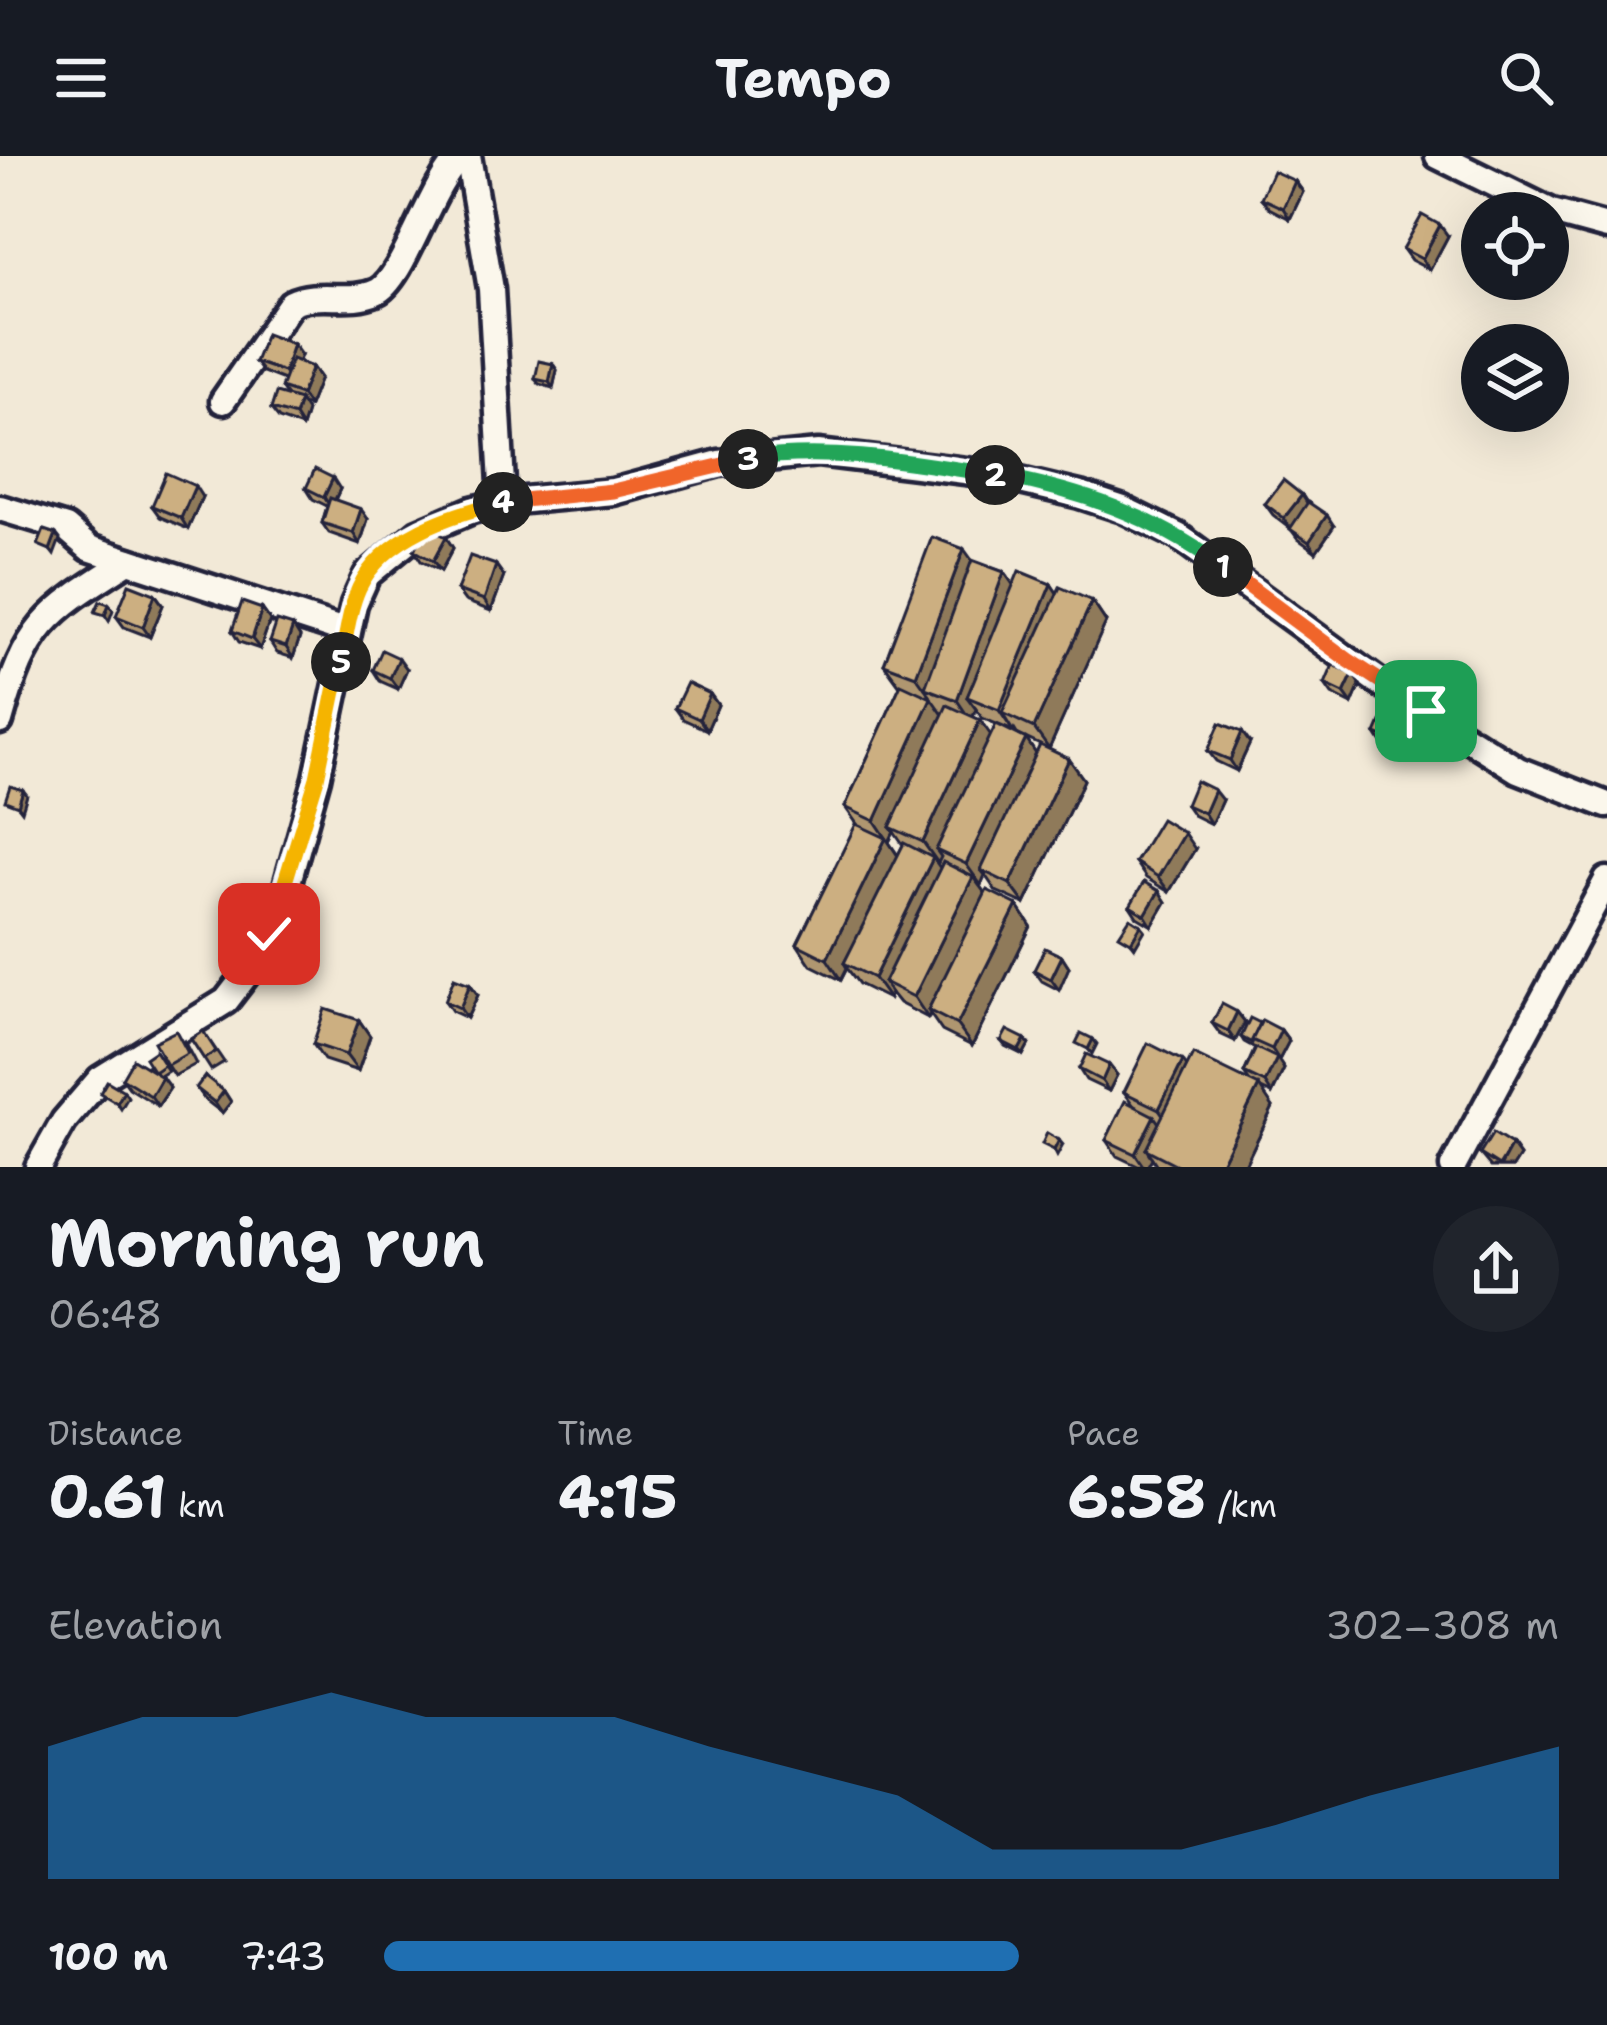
<!DOCTYPE html>
<html lang="en">
<head>
<meta charset="utf-8">
<style>
  :root { --surface:#171b24; --page:#20242c; --text:#f1f3f6; --muted:#9ea1a6; --accent:#1f6fb2 }
  body { margin:0; font-family:"Shantell Sans",sans-serif; background:var(--page); color:var(--text); height:100vh; display:flex; flex-direction:column; font-size:45px; white-space:nowrap }
  * { box-sizing:border-box; margin:0 }
  p { font-size:39px; color:var(--muted) }
  .icon { flex:none; width:66px; height:66px; fill:none; stroke:currentColor; stroke-width:2; stroke-linecap:round; stroke-linejoin:round }
  .map { position:relative; height:1011px; overflow:hidden }
  .side { display:flex; flex-direction:column; background:var(--surface); flex:1 }
  .side>* { flex:none }
  .tools { position:absolute; left:1461px; top:36px; display:grid; gap:24px }
  .tools a { display:grid; place-items:center; width:108px; height:108px; border-radius:50%; background:var(--surface); box-shadow:0 12px 48px #0002; font-size:60px }
  .pin { position:absolute; display:grid; place-items:center; width:102px; height:102px; color:#fff; margin:-51px; border-radius:24px; box-shadow:0 6px 18px #0006 }
  .km { position:absolute; width:60px; height:60px; margin:-30px; border-radius:50%; background:#222; color:#fff; font-size:33px; line-height:60px; text-align:center }
  .round { display:grid; place-items:center; flex:none; width:126px; height:126px; border-radius:63px; background:var(--page) }
  .overview { display:flex; align-items:center; justify-content:space-between; height:204px; padding:0 48px }
  h1 { font-size:66px; font-weight:700; line-height:90px }
  .figures { display:grid; grid-template-columns:repeat(3,1fr); gap:18px; height:204px; padding:12px 48px }
  .figures div { display:grid; align-content:center }
  .figures b { font-size:60px; font-weight:700 }
  .figures small { font-size:33px; font-weight:400 }
  .figures p { font-size:33px }
  .chart { height:336px; padding:24px 48px }
  .chart p { display:flex; justify-content:space-between }
  .chart svg { width:100%; height:216px; margin-top:12px; fill:var(--accent); opacity:.7 }
  ul { padding:0 48px; list-style:none; font-size:39px }
  li { display:grid; grid-template-columns:192px 144px 1fr; align-items:center; height:90px }
  li i { height:30px; border-radius:15px; background:var(--accent) }
  header { display:flex; justify-content:space-between; align-items:center; height:156px; padding:0 48px; background:var(--surface); font-size:54px; font-weight:700 }
  .map>svg:first-child { display:block }
  .lines { fill:none; stroke-linecap:round; stroke-linejoin:round }
  .minor-casing { stroke:#22223b; stroke-width:33 }
  .minor { stroke:#fbf7ec; stroke-width:24 }
  .wall { fill:#af966f; stroke:#22223b; stroke-width:3; fill-rule:evenodd }
  .shaded-wall { fill:#8f7a5a; stroke:#22223b; stroke-width:3 }
  .building { fill:#ccaf81; stroke:#22223b; stroke-width:3 }
  .split-1-casing { stroke:#fff; stroke-width:24 }
  .split-2-casing { stroke:#fff; stroke-width:24 }
  .split-3-casing { stroke:#fff; stroke-width:24 }
  .split-4-casing { stroke:#fff; stroke-width:24 }
  .split-5-casing { stroke:#fff; stroke-width:24 }
  .split-6-casing { stroke:#fff; stroke-width:24 }
  .split-1 { stroke:#f0652b; stroke-width:15 }
  .split-2 { stroke:#22a559; stroke-width:15 }
  .split-3 { stroke:#22a559; stroke-width:15 }
  .split-4 { stroke:#f0652b; stroke-width:15 }
  .split-5 { stroke:#f5b400; stroke-width:15 }
  .split-6 { stroke:#f5b400; stroke-width:15 }
</style>
</head>
<body>
<header><svg class="icon" aria-label="menu" viewBox="0 0 24 24"><path d="M4 6h16M4 12h16M4 18h16"/></svg>Tempo<svg class="icon" aria-label="search" viewBox="0 0 24 24"><circle cx="10" cy="10" r="6"/><path d="M15 15l6 6"/></svg></header>
<div class="map">
<svg width="1607" height="1011" viewBox="0 0 1607 1011">
  <rect width="100%" height="100%" fill="#f2e9d7"/>
  <filter id="ink" filterUnits="userSpaceOnUse"><feTurbulence type="fractalNoise" baseFrequency=".00833" numOctaves="2"/><feDisplacementMap in="SourceGraphic" scale="24" xChannelSelector="R" yChannelSelector="G"/><feConvolveMatrix kernelMatrix="1 2 1 2 8 2 1 2 1" color-interpolation-filters="sRGB"/></filter>
  <g filter="url(#ink)">
    <g class="lines">
      <g class="minor-casing">
        <g id="minor">
          <polyline points="468,0 491,133 503,346"/>
          <polyline points="1438,0 1552,56 1607,71"/>
          <path d="M223 245 291 147C318 134 349 148 376 136 404 124 430 28 461 0"/>
          <polyline points="0,352 66,372 89,392 347,476"/>
          <path d="M0 565C27 468 46 457 128 405"/>
          <polyline points="38,1011 64,965 100,923 226,845 256,806 285,737 317,622 354,448 367,419 418,377 472,354 503,346 613,336 719,307 818,297 990,318 1080,339 1123,353 1178,380 1377,525 1518,614 1607,649"/>
          <polyline points="1453,1011 1607,724"/>
        </g>
      </g>
      <use href="#minor" class="minor"/>
    </g>
    <g class="wall">
      <polygon points="1295,25 1303,36 1290,63 1269,52 1261,42"/>
      <polygon points="1448,80 1430,114 1411,104 1403,93"/>
      <polygon points="301,199 298,206 312,211 320,222 309,250 302,248 307,255 302,271 279,263 271,253 287,240 281,232 284,224 263,216 255,206"/>
      <polygon points="553,208 557,214 553,232 539,228 535,223"/>
      <polygon points="306,332 340,333 335,344 368,363 360,388 329,377 322,367 327,350 313,343"/>
      <polygon points="1302,339 1307,347 1334,370 1316,396 1298,383 1290,372 1273,359 1265,348"/>
      <polygon points="202,341 188,373 160,361 152,350"/>
      <polygon points="446,381 453,392 441,415 421,405 414,394"/>
      <path d="M972 405 1004 416 1013 429 1051 428 1057 437 1092 445 1106 466 1049 593 1069 603 1084 624 1025 748 996 735 985 719 981 729 978 728 985 738 1017 749 1031 770 972 890 942 875 930 858 928 862 899 847 891 837 889 843 859 828 847 812 841 824 811 809 797 788 857 668 845 651 900 530 884 508ZM976 553 982 562 1013 575 1014 573 1017 578 1040 589 1036 598 1026 583 990 579 980 564 973 561ZM894 676 903 689 898 699 888 685 889 686Z"/>
      <polygon points="504,420 491,455 465,445 457,434"/>
      <polygon points="155,438 163,449 150,481 124,471 116,460"/>
      <polygon points="262,453 270,464 260,493 239,486 232,475"/>
      <polygon points="293,470 300,481 293,502 277,497 270,486"/>
      <polygon points="407,513 398,533 380,525 373,514"/>
      <polygon points="1325,528 1360,529 1352,548 1332,538"/>
      <polygon points="710,538 718,549 707,574 683,563 675,552"/>
      <polygon points="1416,572 1405,598 1383,589 1376,578"/>
      <polygon points="1250,587 1237,615 1216,605 1208,595"/>
      <polygon points="1222,644 1211,668 1193,659 1186,649"/>
      <polygon points="1195,693 1169,736 1146,722 1135,706"/>
      <polygon points="1159,735 1166,746 1152,770 1137,761 1130,750"/>
      <polygon points="1062,800 1069,811 1059,834 1042,825 1034,814"/>
      <polygon points="470,828 478,839 467,862 452,855 445,845"/>
      <polygon points="1237,856 1245,866 1235,885 1220,878 1212,867"/>
      <polygon points="359,864 370,880 358,915 324,904 313,888"/>
      <polygon points="1260,867 1281,874 1289,885 1279,904 1277,903 1284,913 1272,938 1259,932 1273,951 1244,1011 1158,1011 1152,1002 1147,1011 1140,1011 1117,1000 1106,984 1134,950 1124,936 1187,910 1250,926 1244,917 1255,892 1244,886 1241,881"/>
      <polygon points="203,875 224,906 211,914 191,883"/>
      <polygon points="184,885 196,908 174,920 167,909"/>
      <polygon points="1001,885 1029,888 1023,899 1005,890"/>
      <polygon points="155,895 168,915 160,920 170,932 158,950 129,932 122,922 153,916"/>
      <polygon points="1109,909 1117,919 1109,935 1086,924 1079,913"/>
      <polygon points="196,932 224,935 231,946 222,957 204,943"/>
      <polygon points="1512,989 1520,1000 1513,1011 1491,1011 1480,998"/>
    </g>
    <g class="shaded-wall">
      <polygon points="1295,25 1303,36 1290,63 1283,52"/>
      <polygon points="1440,69 1448,80 1430,114 1422,103"/>
      <polygon points="293,188 301,199 291,227 284,216"/>
      <polygon points="553,208 557,214 553,232 549,226"/>
      <polygon points="312,211 320,222 309,250 301,239"/>
      <polygon points="300,244 307,255 302,271 295,260"/>
      <polygon points="333,322 340,333 331,352 324,341"/>
      <polygon points="195,330 202,341 188,373 181,362"/>
      <polygon points="1302,339 1309,350 1291,373 1284,362"/>
      <polygon points="361,353 368,363 360,388 353,377"/>
      <polygon points="1327,359 1334,370 1316,396 1309,386"/>
      <polygon points="56,378 60,383 54,399 50,394"/>
      <polygon points="446,381 453,392 441,415 433,405"/>
      <polygon points="964,393 979,414 925,532 931,541 916,520"/>
      <polygon points="496,409 504,420 491,455 484,444"/>
      <polygon points="1004,416 1019,437 967,541 976,553 971,565 957,544"/>
      <polygon points="1051,428 1065,449 1002,557 1013,575 999,554"/>
      <polygon points="155,438 163,449 150,481 143,471"/>
      <polygon points="1092,445 1106,466 1049,593 1034,572"/>
      <polygon points="109,448 113,454 109,465 105,459"/>
      <polygon points="262,453 270,464 260,493 252,483"/>
      <polygon points="293,470 300,481 293,502 286,491"/>
      <polygon points="399,502 407,513 398,533 390,522"/>
      <polygon points="1353,518 1360,529 1352,548 1344,537"/>
      <polygon points="710,538 718,549 707,574 699,563"/>
      <polygon points="931,542 946,563 890,671 894,676 889,686 875,665"/>
      <polygon points="1408,562 1416,572 1405,598 1397,587"/>
      <polygon points="980,564 995,585 936,694 941,701 938,707 923,686"/>
      <polygon points="1242,576 1250,587 1237,615 1230,604"/>
      <polygon points="1026,583 1040,604 981,714 985,719 981,729 966,708"/>
      <polygon points="1069,603 1084,624 1025,748 1010,728"/>
      <polygon points="23,634 27,639 22,655 18,650"/>
      <polygon points="1214,634 1222,644 1211,668 1204,657"/>
      <polygon points="1184,677 1195,693 1169,736 1158,721"/>
      <polygon points="886,682 900,703 844,807 847,812 841,824 827,803"/>
      <polygon points="933,702 948,723 884,826 891,837 889,843 874,822"/>
      <polygon points="973,721 988,741 928,854 930,858 928,862 914,841"/>
      <polygon points="1159,735 1166,746 1152,770 1145,759"/>
      <polygon points="1017,749 1031,770 972,890 957,869"/>
      <polygon points="1141,769 1145,774 1135,791 1131,786"/>
      <polygon points="1062,800 1069,811 1059,834 1051,823"/>
      <polygon points="470,828 478,839 467,862 460,852"/>
      <polygon points="1237,856 1245,866 1235,885 1228,875"/>
      <polygon points="359,864 370,880 358,915 346,899"/>
      <polygon points="1281,874 1289,885 1279,904 1272,893"/>
      <polygon points="1025,883 1029,888 1023,899 1019,894"/>
      <polygon points="1093,883 1097,888 1092,898 1088,893"/>
      <polygon points="1277,902 1284,913 1272,938 1265,927"/>
      <polygon points="1183,905 1194,921 1170,969 1159,953"/>
      <polygon points="1109,909 1117,919 1109,935 1102,925"/>
      <polygon points="162,921 170,932 158,950 151,940"/>
      <polygon points="1259,930 1273,951 1244,1011 1219,1011"/>
      <polygon points="124,935 128,941 121,953 117,947"/>
      <polygon points="224,935 231,946 222,957 215,947"/>
      <polygon points="1154,960 1165,976 1146,993 1152,1002 1147,1011 1144,1011 1135,998"/>
      <polygon points="1059,984 1063,989 1057,1000 1054,994"/>
      <polygon points="1512,989 1520,1000 1513,1011 1500,1011"/>
    </g>
    <g class="building">
      <polygon points="1273,15 1295,25 1283,52 1261,42"/>
      <polygon points="1422,59 1440,69 1422,103 1403,93"/>
      <polygon points="266,178 293,188 284,216 255,206"/>
      <polygon points="292,203 312,211 301,239 281,232"/>
      <polygon points="539,205 553,208 549,226 535,223"/>
      <polygon points="276,237 300,244 295,260 271,253"/>
      <polygon points="315,313 333,322 324,341 306,332"/>
      <polygon points="166,317 195,330 181,362 152,350"/>
      <polygon points="1283,324 1302,339 1284,362 1265,348"/>
      <polygon points="330,342 361,353 353,377 322,367"/>
      <polygon points="1308,346 1327,359 1309,386 1290,373"/>
      <polygon points="426,370 446,381 433,405 414,394"/>
      <polygon points="44,374 56,378 50,394 38,389"/>
      <polygon points="932,381 964,393 916,520 884,508"/>
      <polygon points="470,400 496,409 484,444 457,434"/>
      <polygon points="972,404 1004,416 957,544 925,532"/>
      <polygon points="1019,415 1051,428 999,554 967,541"/>
      <polygon points="129,428 155,438 143,471 116,460"/>
      <polygon points="1060,431 1092,445 1034,572 1002,557"/>
      <polygon points="100,445 109,448 105,459 95,456"/>
      <polygon points="242,446 262,453 252,483 232,475"/>
      <polygon points="277,465 293,470 286,491 270,486"/>
      <polygon points="382,494 399,502 390,522 373,514"/>
      <polygon points="1333,509 1353,518 1344,537 1325,528"/>
      <polygon points="687,527 710,538 699,563 675,552"/>
      <polygon points="901,528 931,542 875,665 845,651"/>
      <polygon points="947,549 980,564 923,686 890,671"/>
      <polygon points="1387,552 1408,562 1397,587 1376,578"/>
      <polygon points="1220,567 1242,576 1230,604 1208,595"/>
      <polygon points="996,568 1026,583 966,708 936,694"/>
      <polygon points="1040,589 1069,603 1010,728 981,714"/>
      <polygon points="1196,625 1214,634 1204,657 1186,649"/>
      <polygon points="10,630 23,634 18,650 5,645"/>
      <polygon points="1161,663 1184,677 1158,721 1135,706"/>
      <polygon points="856,668 886,682 827,803 797,788"/>
      <polygon points="904,687 933,702 874,822 844,807"/>
      <polygon points="943,706 973,721 914,841 884,826"/>
      <polygon points="1144,726 1159,735 1145,759 1130,750"/>
      <polygon points="987,734 1017,749 957,869 928,854"/>
      <polygon points="1130,762 1141,769 1131,786 1119,779"/>
      <polygon points="1045,792 1062,800 1051,823 1034,814"/>
      <polygon points="454,822 470,828 460,852 445,845"/>
      <polygon points="1222,848 1237,856 1228,875 1212,867"/>
      <polygon points="325,853 359,864 346,899 313,888"/>
      <polygon points="1250,862 1260,867 1252,887 1241,881"/>
      <polygon points="1262,864 1281,874 1272,893 1252,884"/>
      <polygon points="1007,874 1025,883 1019,894 1001,885"/>
      <polygon points="176,875 188,897 167,909 154,886"/>
      <polygon points="203,875 216,895 204,903 191,883"/>
      <polygon points="1081,877 1093,883 1088,893 1076,887"/>
      <polygon points="1148,887 1183,905 1159,953 1124,936"/>
      <polygon points="1256,892 1277,902 1265,927 1244,917"/>
      <polygon points="155,895 164,909 154,916 145,902"/>
      <polygon points="1086,898 1109,909 1102,925 1079,913"/>
      <polygon points="1193,898 1259,930 1219,1011 1181,1011 1146,993"/>
      <polygon points="133,903 162,921 151,940 122,922"/>
      <polygon points="205,920 224,935 215,947 196,932"/>
      <polygon points="107,925 124,935 117,947 100,937"/>
      <polygon points="1125,945 1154,960 1135,998 1106,984"/>
      <polygon points="1047,977 1059,984 1054,994 1042,988"/>
      <polygon points="1493,977 1512,989 1499,1010 1480,998"/>
    </g>
  </g>
  <g class="lines" filter="url(#ink)">
    <g class="split-1-casing">
      <polyline id="split-1" points="1223,411 1348,504 1426,555"/>
    </g>
    <g class="split-2-casing">
      <path id="split-2" d="M995 319C1079 334 1154 360 1223 411"/>
    </g>
    <g class="split-3-casing">
      <path id="split-3" d="M748 303C831 291 912 306 995 319"/>
    </g>
    <g class="split-4-casing">
      <polyline id="split-4" points="503,346 613,335 748,303"/>
    </g>
    <g class="split-5-casing">
      <path id="split-5" d="M341 506C346 482 349 454 359 432 383 380 453 358 503 346"/>
    </g>
    <g class="split-6-casing">
      <polyline id="split-6" points="269,778 317,622 341,506"/>
    </g>
    <use href="#split-1" class="split-1"/>
    <use href="#split-2" class="split-2"/>
    <use href="#split-3" class="split-3"/>
    <use href="#split-4" class="split-4"/>
    <use href="#split-5" class="split-5"/>
    <use href="#split-6" class="split-6"/>
  </g>
</svg>
<div class="tools">
<a><svg class="icon" aria-label="locate" viewBox="0 0 24 24"><circle cx="12" cy="12" r="6"/><path d="M12 2v4M12 18v4M2 12h4M18 12h4"/></svg></a>
<a><svg class="icon" aria-label="layers" viewBox="0 0 24 24"><path d="M12 4l9 5-9 5-9-5zM3 14l9 5 9-5"/></svg></a>
</div>
<div class="pin" style="left:1426px;top:555px;background:#1e9e55"><svg class="icon" aria-label="arrive" viewBox="0 0 24 24"><path d="M6 21V4h12l-3 4 3 4H6"/></svg></div>
<div class="pin" style="left:269px;top:778px;background:#d93025"><svg class="icon" aria-label="check" viewBox="0 0 24 24"><path d="M5 12l5 5 9-10"/></svg></div>
<b class="km" style="left:1223px;top:411px">1</b>
<b class="km" style="left:995px;top:319px">2</b>
<b class="km" style="left:748px;top:303px">3</b>
<b class="km" style="left:503px;top:346px">4</b>
<b class="km" style="left:341px;top:506px">5</b>
</div>
<section class="side">
<div class="overview"><div><h1>Morning run</h1><p>06:48</p></div><a class="round"><svg class="icon" aria-label="share" viewBox="0 0 24 24"><path d="M12 15V3M7 8l5-5 5 5M5 13v7h14v-7"/></svg></a></div>
<div class="figures">
<div><p>Distance</p><b>0.61<small> km</small></b></div>
<div><p>Time</p><b>4:15</b></div>
<div><p>Pace</p><b>6:58<small> /km</small></b></div>
</div>
<div class="chart"><p><span>Elevation</span>302–308 m</p>
<svg viewBox="0 0 160 44" preserveAspectRatio="none"><path d="M0 44V17L10 11L20 11L30 6L40 11L50 11L60 11L70 17L80 22L90 27L100 38L110 38L120 38L130 33L140 27L150 22L160 17V44z"/></svg>
</div>
<ul>
<li><b>100 m</b>7:43<i style="width:54%"></i></li>
</ul>
</section>
</body>
</html>
